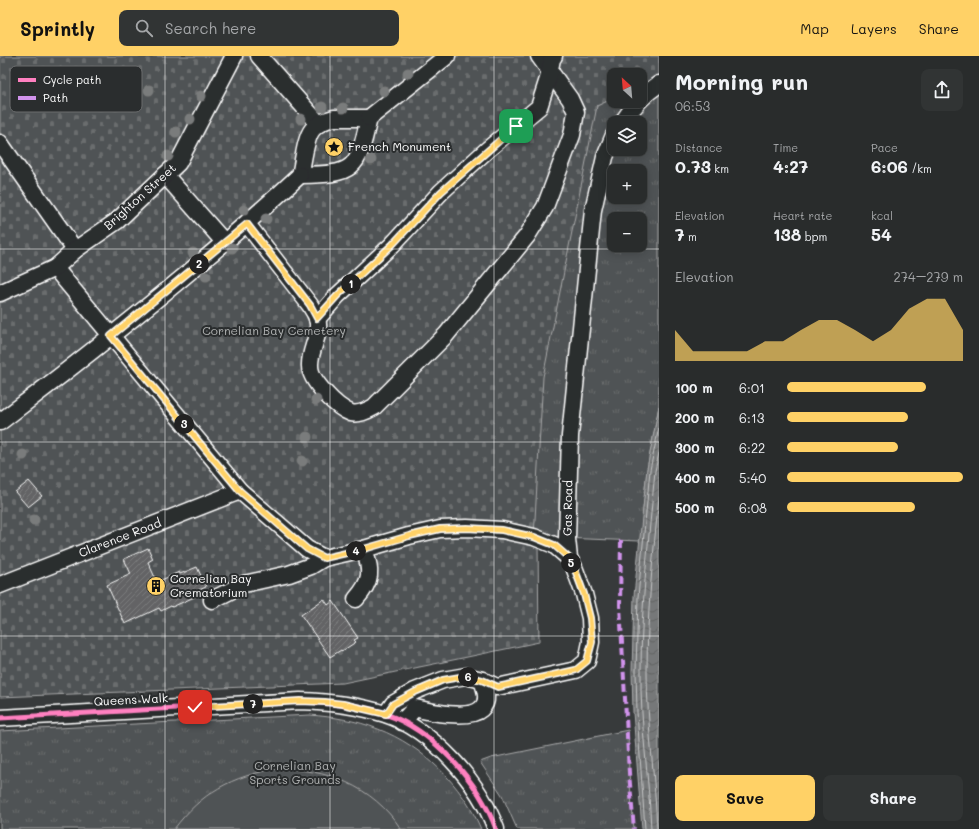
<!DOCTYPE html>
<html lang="en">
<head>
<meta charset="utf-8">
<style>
  :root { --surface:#292c2c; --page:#313434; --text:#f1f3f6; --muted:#a5a7a9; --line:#454848; --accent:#ffd166 }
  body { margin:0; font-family:Mali,sans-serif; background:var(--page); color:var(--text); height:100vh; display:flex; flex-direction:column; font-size:15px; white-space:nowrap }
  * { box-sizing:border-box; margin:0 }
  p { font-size:13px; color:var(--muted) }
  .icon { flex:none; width:22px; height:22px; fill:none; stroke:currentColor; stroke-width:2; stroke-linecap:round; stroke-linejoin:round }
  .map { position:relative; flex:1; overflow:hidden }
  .side { display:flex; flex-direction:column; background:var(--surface); width:320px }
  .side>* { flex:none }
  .needle { width:26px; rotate:334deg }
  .tools { position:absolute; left:607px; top:12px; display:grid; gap:8px }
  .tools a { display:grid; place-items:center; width:40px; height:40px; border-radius:8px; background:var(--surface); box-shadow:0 2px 10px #0003,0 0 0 1px var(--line); font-size:20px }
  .pin { position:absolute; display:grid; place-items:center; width:34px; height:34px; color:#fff; margin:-17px; border-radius:8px; box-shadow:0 2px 6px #0006 }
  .km { position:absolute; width:20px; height:20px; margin:-10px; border-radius:50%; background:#222; color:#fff; font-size:11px; line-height:20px; text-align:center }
  .round { display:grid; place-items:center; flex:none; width:42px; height:42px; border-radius:8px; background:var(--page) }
  .summary { display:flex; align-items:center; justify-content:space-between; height:68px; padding:0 16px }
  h1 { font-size:22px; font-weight:700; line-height:30px }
  .figures { display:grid; grid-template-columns:repeat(3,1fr); gap:6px; height:68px; padding:4px 16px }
  .figures div { display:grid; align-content:center }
  .figures b { font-size:17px; font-weight:700 }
  .figures small { font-size:11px; font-weight:400 }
  .figures p { font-size:11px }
  .chart { height:112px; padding:8px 16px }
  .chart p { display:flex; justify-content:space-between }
  .chart svg { width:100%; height:72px; margin-top:4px; fill:var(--accent); opacity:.7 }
  .primary-button { display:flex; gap:8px; margin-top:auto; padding:8px 16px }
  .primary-button a { flex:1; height:46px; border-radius:8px; background:var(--accent); color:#111; font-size:16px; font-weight:700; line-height:46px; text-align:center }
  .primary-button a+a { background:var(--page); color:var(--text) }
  ul { padding:0 16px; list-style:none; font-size:13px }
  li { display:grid; grid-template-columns:64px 48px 1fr; align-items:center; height:30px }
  li i { height:10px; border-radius:5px; background:var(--accent) }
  header { display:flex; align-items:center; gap:24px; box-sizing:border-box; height:56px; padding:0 20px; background:var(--accent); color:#111 }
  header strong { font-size:19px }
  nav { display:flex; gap:22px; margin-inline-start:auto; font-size:14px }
  .search { width:280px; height:36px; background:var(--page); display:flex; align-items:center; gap:10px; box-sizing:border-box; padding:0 14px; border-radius:8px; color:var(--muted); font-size:15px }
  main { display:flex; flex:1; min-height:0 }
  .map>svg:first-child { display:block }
  .cemetery { fill:url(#cemetery-stones); stroke:#a8a9aa }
  .park { fill:url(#park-tufts); stroke:#a8a9aa; fill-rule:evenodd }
  .pitch { fill:#505354; stroke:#a8a9aa }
  .water { fill:url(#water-waves); stroke:#adaeaf }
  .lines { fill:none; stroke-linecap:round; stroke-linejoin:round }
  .shore { stroke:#c8c9c9; stroke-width:1 }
  .building { fill:url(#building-hatch); stroke:#fff }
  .minor-casing { stroke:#fff; stroke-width:19 }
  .minor { stroke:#2a2d2e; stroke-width:16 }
  .quiet { stroke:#d193ec; stroke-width:4; stroke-dasharray:8 4; stroke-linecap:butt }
  .cycleway-casing { stroke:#2a2d2e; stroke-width:8 }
  .cycleway { stroke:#ff80c0; stroke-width:5 }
  .tree { fill:#7a7c7c }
  .route-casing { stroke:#fff; stroke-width:8 }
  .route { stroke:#ffd166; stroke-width:5 }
  .grid { fill:none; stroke:#fff; stroke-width:1; stroke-opacity:0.55 }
  .labels { text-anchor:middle; stroke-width:4; stroke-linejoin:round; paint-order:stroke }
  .poi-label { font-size:12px; fill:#fff; stroke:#2a2d2e; text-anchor:start }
  .street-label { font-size:12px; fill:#fff; stroke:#2a2d2e }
  .park-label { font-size:12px; fill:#b0b2b2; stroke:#2a2d2e }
  .key { fill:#2a2d2e; stroke:#6a6c6d; stroke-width:1 }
  .key-label { font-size:11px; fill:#fff }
</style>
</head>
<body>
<header>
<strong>Sprintly</strong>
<div class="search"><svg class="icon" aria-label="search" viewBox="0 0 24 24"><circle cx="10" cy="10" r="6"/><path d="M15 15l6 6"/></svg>Search here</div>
<nav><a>Map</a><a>Layers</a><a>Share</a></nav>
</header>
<main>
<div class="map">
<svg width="659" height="773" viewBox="0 0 659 773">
  <defs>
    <pattern id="cemetery-stones" width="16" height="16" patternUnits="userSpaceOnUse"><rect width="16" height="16" fill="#505354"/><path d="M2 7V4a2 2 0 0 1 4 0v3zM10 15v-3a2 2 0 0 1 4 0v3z" fill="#6a6d6e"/></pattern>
    <pattern id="park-tufts" width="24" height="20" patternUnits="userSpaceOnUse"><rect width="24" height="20" fill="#505354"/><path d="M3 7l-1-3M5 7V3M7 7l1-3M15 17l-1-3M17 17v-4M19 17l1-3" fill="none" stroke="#6a6d6e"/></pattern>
    <pattern id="water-waves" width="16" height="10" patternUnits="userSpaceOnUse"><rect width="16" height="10" fill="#767879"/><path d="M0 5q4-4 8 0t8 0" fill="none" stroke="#616262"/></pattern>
    <pattern id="building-hatch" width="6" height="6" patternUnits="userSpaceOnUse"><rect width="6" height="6" fill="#636465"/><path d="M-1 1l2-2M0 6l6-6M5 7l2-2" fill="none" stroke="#7a7b7c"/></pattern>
  </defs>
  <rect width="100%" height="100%" fill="#373a3b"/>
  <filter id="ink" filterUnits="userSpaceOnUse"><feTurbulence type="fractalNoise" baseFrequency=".025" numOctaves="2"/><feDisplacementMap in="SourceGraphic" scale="8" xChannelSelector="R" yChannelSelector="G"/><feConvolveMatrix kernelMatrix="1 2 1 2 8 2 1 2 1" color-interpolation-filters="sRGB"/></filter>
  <g filter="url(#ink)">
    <polygon class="cemetery" points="0,0 659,0 659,22 640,31 640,19 614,19 614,42 597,50 538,488 539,586 343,627 0,641"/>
    <g class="park">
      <path d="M659 22V350L647 413 640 485 534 481 543 321 597 50 614 42V45H640V31ZM614 67H640V93H614ZM614 115H640V141H614ZM614 163H640V189H614Z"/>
      <path d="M310 659C333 661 356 664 378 673 423 690 462 729 481 773H0V675Z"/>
      <polygon points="628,674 629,717 634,773 517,773 502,739 480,706 491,702"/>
    </g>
    <path class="pitch" d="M276 713C326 712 373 730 401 773H174C201 737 232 720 276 713Z"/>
    <polygon class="water" points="659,350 659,773 642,773 633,656 632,615 634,540 647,413"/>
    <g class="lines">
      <g class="shore">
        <polyline points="645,773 637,656 636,615 638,541 650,414 659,371"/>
        <path d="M651 773C649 720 640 668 641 615 641 548 649 481 655 415L659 397"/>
        <path d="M657 773C655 721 647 668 647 616 647 557 653 499 659 441"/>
      </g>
    </g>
    <g class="building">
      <polygon points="29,425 42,440 28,451 15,436"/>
      <polygon points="148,492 153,503 148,506 157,526 179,516 180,518 197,511 206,531 199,534 201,538 172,551 171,550 161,555 159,552 125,568 107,529 131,518 124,503"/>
      <polygon points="324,543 328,549 333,545 358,582 354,584 356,586 342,595 341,594 330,601 301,559"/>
    </g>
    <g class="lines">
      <g class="minor-casing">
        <g id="minor">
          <polyline points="259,0 319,68"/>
          <path d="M334 62H369C357 115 355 118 300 119 303 108 305 83 312 74 317 67 326 64 334 62Z"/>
          <polyline points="369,62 447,0"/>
          <path d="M622 67C631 53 644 38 659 28"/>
          <polyline points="0,87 75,194"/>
          <polyline points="165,119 225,187"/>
          <path d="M247 168 310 249C312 253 316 258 317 262 322 278 309 294 310 310 310 325 337 352 351 357 359 359 367 355 374 351L446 279 527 180 545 151 572 79 576 56 570 43 539 0"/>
          <polyline points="55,212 240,435 307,493 324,502 364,493 409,480 440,473 467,472 502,474 534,481 554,489 569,502"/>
          <polyline points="0,237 55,212 75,194 117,165 178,107 234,0"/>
          <polyline points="317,263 337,240 392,189 441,136 487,94 539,51 548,23 552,3 554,0"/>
          <path d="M0 366C103 288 205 207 300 119"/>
          <polyline points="0,529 240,435"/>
          <path d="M356 543C372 525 372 515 364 493"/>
          <polyline points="212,544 244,528 289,518 311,510 324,502"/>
          <polyline points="386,658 393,648 415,635 443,624 466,620 482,624 497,631 576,614 587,605 591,586 590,562 584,538 574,511 569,502 567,483 570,380 593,154 605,101 614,79"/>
          <path d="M0 662 300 645C329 646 357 649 385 658 433 674 479 726 496 773"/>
          <path d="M402 666 415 652C429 656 469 664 481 653 490 645 485 633 482 624"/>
        </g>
      </g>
      <use href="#minor" class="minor"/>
      <polyline class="quiet" points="621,484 620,549 629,717 634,773"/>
      <g class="cycleway-casing">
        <path id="cycleway" d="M0 662 300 645C329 646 357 649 385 658 433 674 479 726 496 773"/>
      </g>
      <use href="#cycleway" class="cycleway"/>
    </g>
    <g class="tree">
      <circle cx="408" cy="17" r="5.5"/>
      <circle cx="149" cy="34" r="5.5"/>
      <circle cx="384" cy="35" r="5.5"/>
      <circle cx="201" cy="40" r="5.5"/>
      <circle cx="322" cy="51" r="5.5"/>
      <circle cx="343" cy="52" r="5.5"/>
      <circle cx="190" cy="63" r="5.5"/>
      <circle cx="301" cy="63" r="5.5"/>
      <circle cx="176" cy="76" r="5.5"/>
      <circle cx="168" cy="100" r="5.5"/>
      <circle cx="371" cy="104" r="5.5"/>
      <circle cx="244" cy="154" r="5.5"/>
      <circle cx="266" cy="163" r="5.5"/>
      <circle cx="232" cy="192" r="5.5"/>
      <circle cx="193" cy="197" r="5.5"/>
      <circle cx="206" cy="220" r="5.5"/>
      <circle cx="316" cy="344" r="5.5"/>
      <circle cx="307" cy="381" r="5.5"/>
      <circle cx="23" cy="399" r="5.5"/>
      <circle cx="302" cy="405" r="5.5"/>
      <circle cx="34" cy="464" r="5.5"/>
    </g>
  </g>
  <g class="lines" filter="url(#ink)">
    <g class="route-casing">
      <polyline id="route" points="195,651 300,645 325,646 343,648 386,658 393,648 415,636 443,624 466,620 482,624 498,631 576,614 587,605 592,586 590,562 584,538 574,511 569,502 554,489 534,481 502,474 467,472 440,473 409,480 364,493 324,502 307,493 240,435 111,280 247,168 310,249 317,262 337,240 392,189 441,136 516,70"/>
    </g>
    <use href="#route" class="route"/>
  </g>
  <path class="grid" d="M165 0V773M330 0V773M494 0V773M0 193H659M0 386H659M0 580H659"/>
  <defs>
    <g id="sight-disc" transform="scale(1)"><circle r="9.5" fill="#ffd166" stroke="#2a2d2e"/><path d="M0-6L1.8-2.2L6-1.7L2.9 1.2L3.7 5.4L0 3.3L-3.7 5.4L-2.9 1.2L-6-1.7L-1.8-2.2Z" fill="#111"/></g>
    <g id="building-disc" transform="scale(1)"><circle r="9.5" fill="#ffd166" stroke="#2a2d2e"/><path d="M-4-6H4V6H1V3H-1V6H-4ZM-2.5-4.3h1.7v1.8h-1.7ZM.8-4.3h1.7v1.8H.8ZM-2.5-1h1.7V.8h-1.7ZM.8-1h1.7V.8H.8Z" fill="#111"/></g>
  </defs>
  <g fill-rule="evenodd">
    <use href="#sight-disc" x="334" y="91"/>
    <use href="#building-disc" x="156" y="530"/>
  </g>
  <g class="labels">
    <g class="poi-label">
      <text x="348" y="95">French Monument</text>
      <text x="170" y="527">Cornelian Bay<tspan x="170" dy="14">Crematorium</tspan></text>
    </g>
    <g class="street-label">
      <text transform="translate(140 141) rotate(-42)" y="4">Brighton Street</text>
      <text transform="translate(568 452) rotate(-89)" y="4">Gas Road</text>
      <text transform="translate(120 482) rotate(-21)" y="4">Clarence Road</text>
      <text transform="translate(131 644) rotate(-3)" y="4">Queens Walk</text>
    </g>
    <g class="park-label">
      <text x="274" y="279">Cornelian Bay Cemetery</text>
      <text x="295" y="714">Cornelian Bay<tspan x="295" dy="14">Sports Grounds</tspan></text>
    </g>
  </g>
  <rect x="10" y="10" width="132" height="46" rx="6" class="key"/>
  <rect x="18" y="22" width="18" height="4" fill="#ff80c0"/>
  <rect x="18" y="40" width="18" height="4" fill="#d193ec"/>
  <g class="key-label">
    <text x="43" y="28">Cycle path</text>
    <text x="43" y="46">Path</text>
  </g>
</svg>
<div class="tools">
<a><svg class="needle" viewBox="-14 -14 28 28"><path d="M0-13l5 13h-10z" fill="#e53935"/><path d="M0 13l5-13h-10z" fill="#a5a7a9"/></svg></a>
<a><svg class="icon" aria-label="layers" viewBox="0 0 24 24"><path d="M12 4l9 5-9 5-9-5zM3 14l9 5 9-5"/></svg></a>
<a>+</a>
<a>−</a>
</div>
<div class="pin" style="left:516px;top:70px;background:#1e9e55"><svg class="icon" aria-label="arrive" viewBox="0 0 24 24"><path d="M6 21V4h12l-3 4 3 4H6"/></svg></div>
<div class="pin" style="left:195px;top:651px;background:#d93025"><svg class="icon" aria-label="check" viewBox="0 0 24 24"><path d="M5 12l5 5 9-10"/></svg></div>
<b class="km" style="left:351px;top:228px">1</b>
<b class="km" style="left:199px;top:208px">2</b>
<b class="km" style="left:184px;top:368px">3</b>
<b class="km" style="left:356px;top:495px">4</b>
<b class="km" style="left:571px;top:507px">5</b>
<b class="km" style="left:468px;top:621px">6</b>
<b class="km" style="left:253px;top:648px">7</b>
</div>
<section class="side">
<div class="summary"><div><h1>Morning run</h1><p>06:53</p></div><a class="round"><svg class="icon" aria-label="share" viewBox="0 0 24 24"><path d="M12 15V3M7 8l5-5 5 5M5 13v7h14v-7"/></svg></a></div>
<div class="figures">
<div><p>Distance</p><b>0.73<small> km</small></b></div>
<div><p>Time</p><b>4:27</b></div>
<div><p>Pace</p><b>6:06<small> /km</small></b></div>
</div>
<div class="figures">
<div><p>Elevation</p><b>7<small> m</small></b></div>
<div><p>Heart rate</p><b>138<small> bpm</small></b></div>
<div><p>kcal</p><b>54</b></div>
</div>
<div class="chart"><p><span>Elevation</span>274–279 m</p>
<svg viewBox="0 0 160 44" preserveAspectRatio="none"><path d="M0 44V25L10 38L20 38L30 38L40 38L50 32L60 32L70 25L80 19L90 19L100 25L110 32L120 25L130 12L140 6L150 6L160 25V44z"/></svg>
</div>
<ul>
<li><b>100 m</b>6:01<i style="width:79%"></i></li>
<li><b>200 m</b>6:13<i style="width:69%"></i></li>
<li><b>300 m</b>6:22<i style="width:63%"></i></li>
<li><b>400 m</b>5:40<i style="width:100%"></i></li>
<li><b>500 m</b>6:08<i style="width:73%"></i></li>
</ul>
<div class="primary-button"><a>Save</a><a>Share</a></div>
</section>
</main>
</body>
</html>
